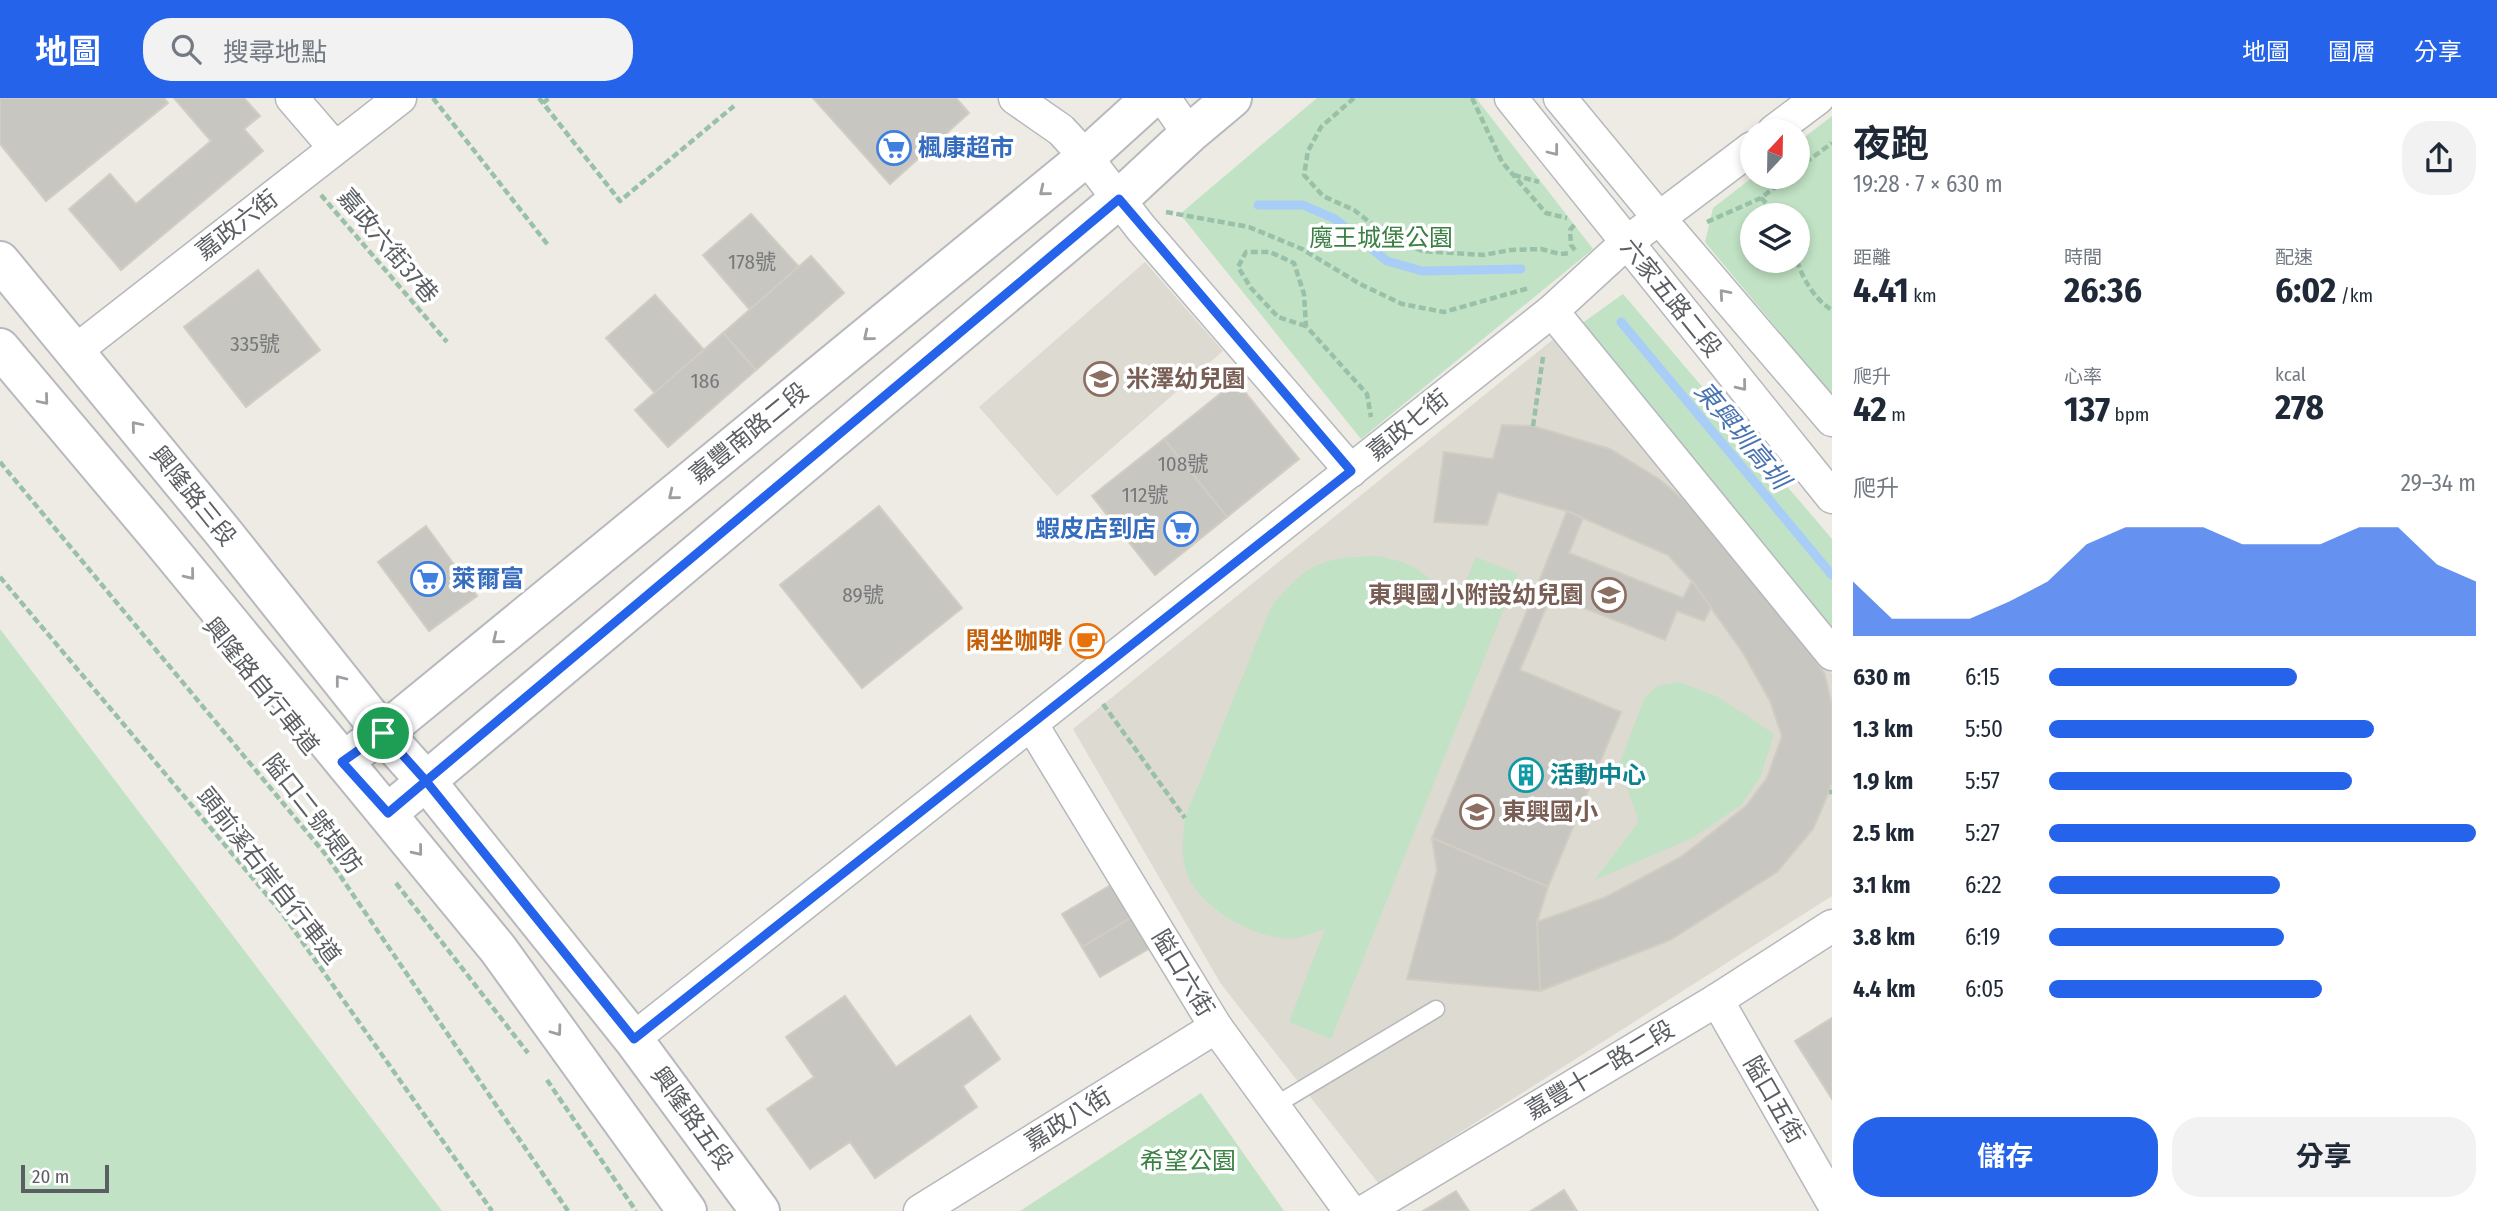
<!DOCTYPE html>
<html lang="zh-TW">
<head>
<meta charset="utf-8">
<style>
  :root { --surface:#fff; --page:#f2f2f3; --text:#1f2937; --muted:#747a83; --accent:#2563eb }
  body { margin:0; font-family:"Fira Sans Condensed","Noto Sans TC",sans-serif; background:var(--page); color:var(--text); height:100vh; display:flex; flex-direction:column; font-size:26px; white-space:nowrap }
  * { box-sizing:border-box; margin:0 }
  p { font-size:23px; color:var(--muted) }
  .icon { flex:none; width:38px; height:38px; fill:none; stroke:currentColor; stroke-width:2; stroke-linecap:round; stroke-linejoin:round }
  .map { position:relative; flex:1; overflow:hidden }
  .side { display:flex; flex-direction:column; background:var(--surface); width:665px }
  .side>* { flex:none }
  .needle { width:46px; rotate:22deg }
  .buttons { position:absolute; left:1740px; top:21px; display:grid; gap:14px }
  .buttons a { display:grid; place-items:center; width:70px; height:70px; border-radius:50%; background:var(--surface); box-shadow:0 4px 10px #0003; font-size:35px }
  .scale { position:absolute; left:21px; bottom:18px; width:88px; box-sizing:border-box; padding-left:7px; border:4px solid #5b5e62; border-top:0; font-size:19px; line-height:24px; white-space:nowrap; color:#5b5e62; -webkit-text-stroke:5px #fff; paint-order:stroke }
  .pin { position:absolute; display:grid; place-items:center; width:60px; height:60px; color:#fff; margin:-30px; border:4px solid #fff; border-radius:50%; box-shadow:0 2px 7px #0007 }
  .round { display:grid; place-items:center; flex:none; width:74px; height:74px; border-radius:28px; background:var(--page) }
  .overview { display:flex; align-items:center; justify-content:space-between; height:119px; padding:0 21px }
  h1 { font-size:38px; font-weight:700; line-height:52px }
  .figures { display:grid; grid-template-columns:repeat(3,1fr); gap:10px; height:119px; padding:7px 21px }
  .figures div { display:grid; align-content:center }
  .figures b { font-size:35px; font-weight:700 }
  .figures small { font-size:19px; font-weight:400 }
  .figures p { font-size:19px }
  .chart { height:196px; padding:14px 21px }
  .chart p { display:flex; justify-content:space-between }
  .chart svg { width:100%; height:126px; margin-top:7px; fill:var(--accent); opacity:.7 }
  .action { display:flex; gap:14px; margin-top:auto; padding:14px 21px }
  .action a { flex:1; height:80px; border-radius:28px; background:var(--accent); color:#fff; font-size:28px; font-weight:700; line-height:80px; text-align:center }
  .action a+a { background:var(--page); color:var(--text) }
  ul { padding:0 21px; list-style:none; font-size:23px }
  li { display:grid; grid-template-columns:112px 84px 1fr; align-items:center; height:52px }
  li i { height:18px; border-radius:9px; background:var(--accent) }
  header { display:flex; align-items:center; gap:42px; box-sizing:border-box; height:98px; padding:0 35px; background:var(--accent); color:#fff }
  header strong { font-size:33px }
  nav { display:flex; gap:38px; margin-inline-start:auto; font-size:24px }
  .search { width:490px; height:63px; background:var(--page); display:flex; align-items:center; gap:18px; box-sizing:border-box; padding:0 24px; border-radius:28px; color:var(--muted); font-size:26px }
  main { display:flex; flex:1; min-height:0 }
  .map>svg:first-child { display:block }
  .education { fill:#dcdad1 }
  .green { fill:#c1e2c4; fill-rule:evenodd }
  .lines { fill:none; stroke-linecap:round; stroke-linejoin:round }
  .stream { stroke:#a8cef8; stroke-width:9 }
  .building { fill:#c8c6c0; stroke:#d1cdc2; stroke-width:2 }
  .lane-casing { stroke:#b5b8bc; stroke-width:19 }
  .street-casing { stroke:#b5b8bc; stroke-width:35 }
  .secondary-casing { stroke:#b7b9be; stroke-width:42 }
  .path { stroke:#99c0a8; stroke-width:4.5; stroke-dasharray:7 3.5; stroke-linecap:butt }
  .lane { stroke:#fff; stroke-width:16 }
  .street { stroke:#fff; stroke-width:32 }
  .secondary { stroke:#fff; stroke-width:38 }
  .oneway { stroke:#9d9ea1 }
  .route-casing { stroke:#fff; stroke-width:14 }
  .route { stroke:#2563eb; stroke-width:9 }
  .labels { text-anchor:middle; stroke-width:7; stroke-linejoin:round; paint-order:stroke }
  .number-label { font-size:21px; fill:#76787a }
  .shop-label { font-size:24px; font-weight:bold; fill:#366cbe; stroke:#fff; text-anchor:start }
  .street-label { font-size:24px; fill:#5b5e62; stroke:#fff }
  .park-label { font-size:24px; fill:#3b8144; stroke:#fff }
  .education-label { font-size:24px; font-weight:bold; fill:#785e54; stroke:#fff; text-anchor:start }
  .food-label { font-size:24px; font-weight:bold; fill:#c56008; stroke:#fff; text-anchor:end }
  .culture-label { font-size:24px; font-weight:bold; fill:#0d838f; stroke:#fff; text-anchor:start }
  .water-label { font-size:26px; font-style:italic; fill:#4973b1; stroke:#fff }
</style>
</head>
<body>
<header>
<strong>地圖</strong>
<div class="search"><svg class="icon" aria-label="search" viewBox="0 0 24 24"><circle cx="10" cy="10" r="6"/><path d="M15 15l6 6"/></svg>搜尋地點</div>
<nav><a>地圖</a><a>圖層</a><a>分享</a></nav>
</header>
<main>
<div class="map">
<svg width="1832" height="1113" viewBox="0 0 1832 1113">
  <rect width="100%" height="100%" fill="#edebe3"/>
  <g class="education">
    <polygon points="1145,164 1223,253 1057,398 979,309"/>
    <polygon points="1556,239 1832,576 1832,798 1379,1086 1221,886 1073,631"/>
  </g>
  <g class="green">
    <polygon points="1317,0 1476,0 1593,151 1361,341 1180,116"/>
    <path d="M1832 18V297L1705 144 1713 110 1753 79H1797V45ZM1752 117H1797V163H1752Z"/>
    <polygon points="1623,196 1832,441 1832,529 1581,226"/>
    <path d="M1376 458C1422 466 1426 476 1455 510L1476 459 1518 476 1331 941 1289 924 1325 831C1316 833 1305 839 1295 840 1259 844 1202 811 1188 778 1180 759 1183 739 1185 720L1271 509C1307 466 1319 460 1376 458Z"/>
    <polygon points="0,531 442,1113 0,1113"/>
    <polygon points="1679,584 1718,599 1774,636 1760,679 1741,707 1692,740 1595,782 1639,723 1619,667 1644,601 1657,588"/>
    <polygon points="1201,995 1284,1113 1020,1113"/>
  </g>
  <g class="lines">
    <g class="stream">
      <polyline points="1258,107 1303,107 1335,121 1387,163 1422,173 1521,171"/>
      <polyline points="1621,224 1832,477"/>
    </g>
  </g>
  <g class="building">
    <polygon points="0,0 164,0 168,5 46,103 0,46"/>
    <polygon points="174,0 244,0 260,18 244,31 263,53 121,172 69,111 110,76 136,106 211,43"/>
    <polygon points="813,0 956,0 969,15 890,86"/>
    <polygon points="751,116 799,169 750,212 703,157"/>
    <polygon points="811,158 844,195 756,272 723,235"/>
    <polygon points="258,172 320,252 246,309 184,229"/>
    <polygon points="655,197 704,252 655,295 606,240"/>
    <polygon points="723,235 756,272 668,349 635,312"/>
    <polygon points="1236,283 1299,361 1227,419 1164,341"/>
    <polygon points="1502,327 1533,328 1610,351 1659,381 1692,409 1796,530 1825,577 1832,607 1832,683 1829,694 1813,731 1777,774 1670,842 1540,893 1537,824 1606,799 1681,759 1746,708 1767,680 1782,638 1770,603 1743,555 1692,483 1668,457 1567,413 1498,394 1487,427 1434,424 1444,354 1493,361"/>
    <polygon points="1164,341 1227,419 1155,477 1092,398"/>
    <polygon points="879,408 962,510 862,590 780,487"/>
    <polygon points="1567,413 1583,420 1569,455 1683,500 1692,483 1711,509 1704,523 1677,513 1665,542 1536,491"/>
    <polygon points="426,428 477,498 429,533 378,464"/>
    <polygon points="1536,491 1551,498 1520,572 1621,614 1548,789 1432,740"/>
    <polygon points="1432,740 1548,789 1537,824 1540,893 1407,881 1437,772"/>
    <polygon points="1114,785 1134,818 1082,849 1062,816"/>
    <polygon points="1134,818 1152,849 1100,879 1082,849"/>
    <polygon points="845,898 896,969 970,918 1000,961 963,988 977,1009 875,1080 850,1044 810,1071 767,1011 814,979 786,939"/>
    <polygon points="1832,920 1832,1001 1795,943"/>
    <polygon points="1564,1092 1577,1113 1531,1113"/>
    <polygon points="1456,1093 1469,1113 1423,1113"/>
  </g>
  <g class="lines">
    <g class="lane-casing">
      <polyline id="lane" points="1274,1008 1436,911"/>
    </g>
    <g class="street-casing">
      <g id="street">
        <polyline points="292,0 335,50"/>
        <polyline points="1015,0 1061,32 1086,59 1141,130 1351,373"/>
        <polyline points="1164,0 1189,36"/>
        <polyline points="1511,0 1832,399"/>
        <polyline points="1560,0 1659,120 1832,322"/>
        <polyline points="1774,33 1818,0"/>
        <polyline points="1552,213 1832,556"/>
        <polyline points="74,254 400,0"/>
        <polyline points="1032,627 1216,929 1350,1113"/>
        <polyline points="1717,902 1832,1103"/>
        <polyline points="633,941 1552,213 1626,145 1752,50"/>
        <polyline points="920,1113 1216,929"/>
        <polyline points="1365,1113 1717,902 1832,828"/>
      </g>
    </g>
    <g class="secondary-casing">
      <g id="secondary">
        <polyline points="0,163 223,434 383,635 426,683 633,941 760,1113"/>
        <polyline points="0,250 160,440 498,851 687,1113"/>
        <polyline points="361,650 383,635 1086,59 1151,0"/>
        <polyline points="388,715 1119,101 1189,36 1232,0"/>
      </g>
    </g>
    <g class="path">
      <polyline points="433,0 548,147"/>
      <polyline points="539,0 620,103 734,8"/>
      <polyline points="1354,0 1321,29 1308,53 1304,77 1323,98 1354,112 1385,136 1422,153 1484,157 1510,152 1541,151 1560,156 1571,155"/>
      <polyline points="1472,0 1502,64 1546,115 1567,120"/>
      <polyline points="543,5 549,0"/>
      <polyline points="1797,71 1832,45"/>
      <polyline points="1514,77 1539,84"/>
      <polyline points="321,97 447,244"/>
      <polyline points="1761,100 1779,117"/>
      <polyline points="1166,114 1249,129 1302,151 1360,186 1402,206 1444,214 1529,190"/>
      <polyline points="1707,124 1761,100 1788,79"/>
      <polyline points="1575,152 1571,147 1570,132 1575,126"/>
      <path d="M1797 163C1803 181 1815 202 1832 212"/>
      <polyline points="1306,228 1278,219 1251,190 1238,169 1246,154 1270,154 1294,165 1304,196 1306,228 1367,296 1371,319"/>
      <polyline points="1533,328 1543,259"/>
      <polyline points="0,364 326,757 568,1113"/>
      <polyline points="0,479 282,815 492,1113"/>
      <polyline points="1103,606 1185,720"/>
      <polyline points="1829,694 1832,694"/>
      <polyline points="396,785 528,955"/>
      <polyline points="547,982 636,1113"/>
    </g>
    <use href="#lane" class="lane"/>
    <use href="#street" class="street"/>
    <use href="#secondary" class="secondary"/>
  </g>
  <defs><path id="oneway-chevron" d="M-2-3.5L2.5 0L-2 3.5" fill="none" stroke-width="1.6" stroke-linecap="round" stroke-linejoin="round" transform="scale(1.75)"/></defs>
  <g class="oneway">
    <use href="#oneway-chevron" transform="translate(1554 53) rotate(52)"/>
    <use href="#oneway-chevron" transform="translate(1044 93) rotate(141)"/>
    <use href="#oneway-chevron" transform="translate(1724 196) rotate(-131)"/>
    <use href="#oneway-chevron" transform="translate(868 238) rotate(141)"/>
    <use href="#oneway-chevron" transform="translate(1742 288) rotate(51)"/>
    <use href="#oneway-chevron" transform="translate(44 302) rotate(50)"/>
    <use href="#oneway-chevron" transform="translate(136 328) rotate(-130)"/>
    <use href="#oneway-chevron" transform="translate(673 397) rotate(141)"/>
    <use href="#oneway-chevron" transform="translate(190 477) rotate(51)"/>
    <use href="#oneway-chevron" transform="translate(497 541) rotate(141)"/>
    <use href="#oneway-chevron" transform="translate(340 582) rotate(-128)"/>
    <use href="#oneway-chevron" transform="translate(418 753) rotate(51)"/>
    <use href="#oneway-chevron" transform="translate(557 933) rotate(54)"/>
  </g>
  <g class="lines">
    <g class="route-casing">
      <polyline id="route" points="383,635 342,664 388,715 426,683 634,941 1351,373 1119,101 426,683 383,635"/>
    </g>
    <use href="#route" class="route"/>
  </g>
  <defs>
    <g id="supermarket-ring" transform="scale(1.75)"><circle r="9.5" fill="#fff" stroke="#3f7fe0" stroke-width="1.5"/><path d="M-6-5.5h2.5l.6 2H6L4.5 2H-2.5L-4.4-4H-6ZM-1.5 3.2a1.3 1.3 0 1 0 .1 0ZM3 3.2a1.3 1.3 0 1 0 .1 0Z" fill="#3f7fe0"/></g>
    <g id="school-ring" transform="scale(1.75)"><circle r="9.5" fill="#fff" stroke="#8d6e63" stroke-width="1.5"/><path d="M0-5L7-2L0 1L-7-2ZM-4 1L0 2.5L4 1V4Q0 6-4 4Z" fill="#8d6e63"/></g>
    <g id="cafe-ring" transform="scale(1.75)"><circle r="9.5" fill="#fff" stroke="#e8710a" stroke-width="1.5"/><path d="M-5.5-4.5H6V0H3Q3 3.5 0 3.5H-2.5Q-5.5 3.5-5.5 0ZM3-3.2v2h1.7v-2ZM-6 4.5H4V6H-6Z" fill="#e8710a"/></g>
    <g id="building-ring" transform="scale(1.75)"><circle r="9.5" fill="#fff" stroke="#0f9aa8" stroke-width="1.5"/><path d="M-4-6H4V6H1V3H-1V6H-4ZM-2.5-4.3h1.7v1.8h-1.7ZM.8-4.3h1.7v1.8H.8ZM-2.5-1h1.7V.8h-1.7ZM.8-1h1.7V.8H.8Z" fill="#0f9aa8"/></g>
  </defs>
  <g fill-rule="evenodd">
    <use href="#supermarket-ring" x="894" y="50"/>
    <use href="#school-ring" x="1101" y="281"/>
    <use href="#supermarket-ring" x="1181" y="431"/>
    <use href="#supermarket-ring" x="428" y="481"/>
    <use href="#school-ring" x="1609" y="497"/>
    <use href="#cafe-ring" x="1087" y="543"/>
    <use href="#building-ring" x="1526" y="677"/>
    <use href="#school-ring" x="1477" y="714"/>
  </g>
  <g class="labels">
    <g class="number-label">
      <text x="752" y="171">178號</text>
      <text x="255" y="253">335號</text>
      <text x="705" y="290">186</text>
      <text x="1183" y="373">108號</text>
      <text x="1145" y="404">112號</text>
      <text x="863" y="504">89號</text>
    </g>
    <g class="shop-label">
      <text x="918" y="58">楓康超市</text>
      <text x="1156" y="439" text-anchor="end">蝦皮店到店</text>
      <text x="452" y="489">萊爾富</text>
    </g>
    <g class="street-label">
      <text transform="translate(237 127) rotate(-38)" y="8">嘉政六街</text>
      <text transform="translate(388 148) rotate(50)" y="8">嘉政六街37巷</text>
      <text transform="translate(1671 200) rotate(51)" y="8">六家五路二段</text>
      <text transform="translate(1408 327) rotate(-39)" y="8">嘉政七街</text>
      <text transform="translate(749 335) rotate(-39)" y="8">嘉豐南路二段</text>
      <text transform="translate(193 398) rotate(51)" y="8">興隆路三段</text>
      <text transform="translate(261 588) rotate(51)" y="8">興隆路自行車道</text>
      <text transform="translate(313 716) rotate(52)" y="8">隘口二號堤防</text>
      <text transform="translate(269 778) rotate(52)" y="8">頭前溪右岸自行車道</text>
      <text transform="translate(1183 875) rotate(59)" y="8">隘口六街</text>
      <text transform="translate(1600 972) rotate(-31)" y="8">嘉豐十一路二段</text>
      <text transform="translate(1774 1002) rotate(60)" y="8">隘口五街</text>
      <text transform="translate(692 1020) rotate(54)" y="8">興隆路五段</text>
      <text transform="translate(1068 1021) rotate(-32)" y="8">嘉政八街</text>
    </g>
    <g class="park-label">
      <text x="1381" y="148">魔王城堡公園</text>
      <text x="1188" y="1071">希望公園</text>
    </g>
    <g class="education-label">
      <text x="1126" y="289">米澤幼兒園</text>
      <text x="1584" y="505" text-anchor="end">東興國小附設幼兒園</text>
      <text x="1502" y="722">東興國小</text>
    </g>
    <g class="food-label">
      <text x="1062" y="551">閑坐咖啡</text>
    </g>
    <g class="culture-label">
      <text x="1550" y="685">活動中心</text>
    </g>
    <g class="water-label">
      <text transform="translate(1742 337) rotate(50)" y="9">東興圳高圳</text>
    </g>
  </g>
</svg>
<div class="buttons">
<a><svg class="needle" viewBox="-14 -14 28 28"><path d="M0-13l5 13h-10z" fill="#e53935"/><path d="M0 13l5-13h-10z" fill="#747a83"/></svg></a>
<a><svg class="icon" aria-label="layers" viewBox="0 0 24 24"><path d="M12 4l9 5-9 5-9-5zM3 14l9 5 9-5"/></svg></a>
</div>
<div class="scale">20 m</div>
<div class="pin" style="left:383px;top:635px;background:#1e9e55"><svg class="icon" aria-label="arrive" viewBox="0 0 24 24"><path d="M6 21V4h12l-3 4 3 4H6"/></svg></div>
</div>
<section class="side">
<div class="overview"><div><h1>夜跑</h1><p>19:28 · 7 × 630 m</p></div><a class="round"><svg class="icon" aria-label="share" viewBox="0 0 24 24"><path d="M12 15V3M7 8l5-5 5 5M5 13v7h14v-7"/></svg></a></div>
<div class="figures">
<div><p>距離</p><b>4.41<small> km</small></b></div>
<div><p>時間</p><b>26:36</b></div>
<div><p>配速</p><b>6:02<small> /km</small></b></div>
</div>
<div class="figures">
<div><p>爬升</p><b>42<small> m</small></b></div>
<div><p>心率</p><b>137<small> bpm</small></b></div>
<div><p>kcal</p><b>278</b></div>
</div>
<div class="chart"><p><span>爬升</span>29–34 m</p>
<svg viewBox="0 0 160 44" preserveAspectRatio="none"><path d="M0 44V25L10 38L20 38L30 38L40 32L50 25L60 12L70 6L80 6L90 6L100 12L110 12L120 12L130 6L140 6L150 19L160 25V44z"/></svg>
</div>
<ul>
<li><b>630 m</b>6:15<i style="width:58%"></i></li>
<li><b>1.3 km</b>5:50<i style="width:76%"></i></li>
<li><b>1.9 km</b>5:57<i style="width:71%"></i></li>
<li><b>2.5 km</b>5:27<i style="width:100%"></i></li>
<li><b>3.1 km</b>6:22<i style="width:54%"></i></li>
<li><b>3.8 km</b>6:19<i style="width:55%"></i></li>
<li><b>4.4 km</b>6:05<i style="width:64%"></i></li>
</ul>
<div class="action"><a>儲存</a><a>分享</a></div>
</section>
</main>
</body>
</html>
